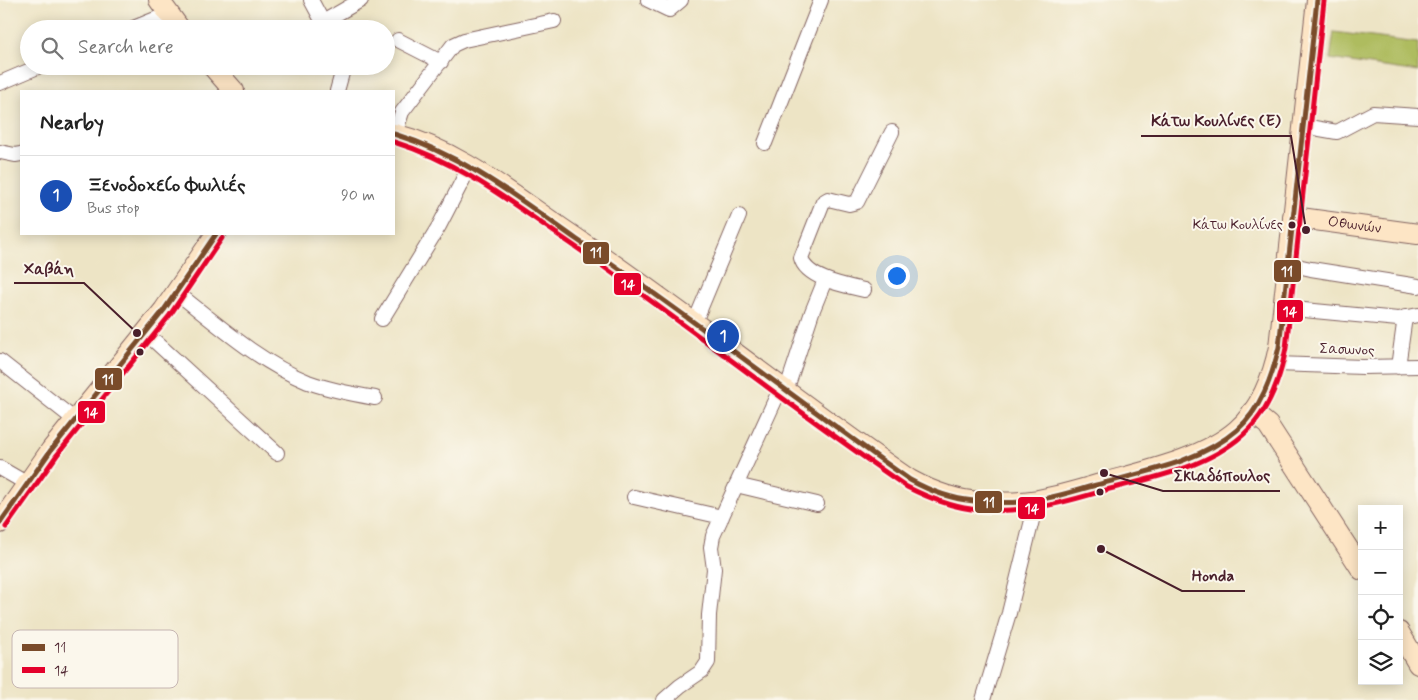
<!DOCTYPE html>
<html lang="en">
<head>
<meta charset="utf-8">
<style>
	body { margin:0; font-family:Mynerve,sans-serif; background:#f6f6f6; color:#222 }
	.controls { position:absolute; right:15px; bottom:15px; display:grid; overflow:hidden; border-radius:0px; box-shadow:0 2px 12px #0003 }
	.controls button { width:45px; height:45px; display:grid; place-items:center; padding:0; border:0; border-bottom:1px solid #e0e0e0; background:#fff; color:#222; font:25px sans-serif }
	.you { position:absolute; left:896px; top:275px; width:18px; height:18px; margin:-12px; border:4px solid #fff; border-radius:50%; background:#1a73e8; box-shadow:0 0 0 8px #1a73e833 }
	.badge { display:grid; place-items:center; width:32px; height:32px; border-radius:50%; background:#1f6fb2; color:#fff; font-size:16px; font-weight:700 }
	.pin { position:absolute; translate:-50% -50%; border:2px solid #fff; box-shadow:0 1px 5px #0006 }
	.list { margin:0; padding:0; list-style:none }
	h2 { display:flex; justify-content:space-between; align-items:center; height:65px; margin:0; padding:0 20px; font-size:21px }
	h2 small { font-size:16px; font-weight:400; color:#767676 }
	.list li { display:grid; grid-template-columns:32px 1fr auto; gap:15px; align-items:center; box-sizing:border-box; height:80px; padding:0 20px; border-top:1px solid #e0e0e0 }
	.list b { display:block; font-size:19px; white-space:nowrap }
	.list p { margin:0; font-size:16px; white-space:nowrap; color:#767676 }
	.list em { font-size:16px; font-style:normal; color:#767676 }
	.icon { flex:none; width:28px; height:28px; fill:none; stroke:currentColor; stroke-width:2; stroke-linecap:round; stroke-linejoin:round }
	.map { position:relative; flex:none; width:1418px; height:700px; overflow:hidden }
	.search { position:absolute; background:#fff; box-shadow:0 2px 12px #0003; left:20px; top:20px; width:375px; height:55px; display:flex; align-items:center; gap:12px; box-sizing:border-box; padding:0 18px; border-radius:28px; color:#767676; font-size:19px }
	.panel { position:absolute; background:#fff; box-shadow:0 2px 12px #0003; left:20px; top:90px; width:375px; height:145px; border-radius:0px }
	.map>svg:first-child { display:block }
	.green { fill:#aebc5e; stroke:#7c6e44 }
	.lines { fill:none; stroke-linecap:round; stroke-linejoin:round }
	.street-casing { stroke:#836461; stroke-width:16 }
	.secondary-casing { stroke:#836461; stroke-width:22 }
	.street { stroke:#fff; stroke-width:14 }
	.secondary { stroke:#fde5c5; stroke-width:20 }
	.bus-1-casing { stroke:#fbf7ec; stroke-width:9 }
	.bus-2-casing { stroke:#fbf7ec; stroke-width:9 }
	.bus-1 { stroke:#7a4b2a; stroke-width:5 }
	.bus-2 { stroke:#e4002b; stroke-width:5 }
	.bus-dot { fill:#4a1f2b; stroke:#fbf7ec; stroke-width:2 }
	.labels { text-anchor:middle; dominant-baseline:central; stroke-width:4; stroke-linejoin:round; paint-order:stroke }
	.bus-label { font-size:14px; fill:#4a1f2b; stroke:#fbf7ec; text-anchor:end }
	.street-label { font-size:15px; fill:#4a1f2b; stroke:#fbf7ec }
	.key { fill:#fbf7ec; stroke:#c6b6b2; stroke-width:1 }
	.key-label { font-size:14px; fill:#4a1f2b }
	.leader { fill:none; stroke:#4a1f2b; stroke-width:2 }
	.callout-dot { fill:#4a1f2b; stroke:#fbf7ec; stroke-width:2 }
	.callout-label { font-size:16px; text-anchor:middle; font-weight:bold; fill:#4a1f2b; stroke:#fbf7ec; stroke-width:4; stroke-linejoin:round; paint-order:stroke }
	.line-badge { stroke:#fbf7ec; stroke-width:2 }
	.badge-label { font-size:14px; text-anchor:middle; font-weight:bold; fill:#fff }
</style>
</head>
<body>
<div class="map">
<svg width="1418" height="700" viewBox="0 0 1418 700">
	<rect width="100%" height="100%" fill="#fbf7ec"/>
	<filter id="ink" filterUnits="userSpaceOnUse"><feTurbulence type="fractalNoise" baseFrequency=".02" numOctaves="2"/><feDisplacementMap in="SourceGraphic" scale="10" xChannelSelector="R" yChannelSelector="G"/><feConvolveMatrix kernelMatrix="1 2 1 2 8 2 1 2 1" color-interpolation-filters="sRGB"/></filter>
	<filter id="wash" filterUnits="userSpaceOnUse"><feTurbulence type="fractalNoise" baseFrequency=".0096" numOctaves="4" result="noise"/><feDisplacementMap in="SourceGraphic" scale="20" xChannelSelector="R" yChannelSelector="G"/><feGaussianBlur stdDeviation="1.12" result="paint"/><feColorMatrix in="noise" values="0 0 0 0 0 0 0 0 0 0 0 0 0 0 0 0 0 1.4 0 .05"/><feComposite in="paint" operator="in"/></filter>
	<g filter="url(#wash)">
		<rect width="100%" height="100%" fill="#ede4c5"/>
		<path class="green" d="M1334,32L1418,43V72L1330,59Z"/>
	</g>
	<g filter="url(#ink)">
		<g class="lines">
			<g class="street-casing">
				<path id="street" d="M311,0L326,28
					M648,0L669,10L681,0
					M323,22L361,0
					M131,29L168,14
					M398,40L441,62
					M0,83L40,66
					M337,91L344,66
					M1303,126L1337,132L1373,113L1418,116
					M395,134L402,112L453,45L464,40L554,21
					M765,143L821,0
					M0,152L15,155L21,154
					M1288,264L1311,269L1418,286
					M864,290C847,286 806,279 801,258L823,202L828,199L849,204L857,202L892,132
					M176,292C217,324 259,362 308,382C330,390 352,394 375,398
					M1283,308L1398,319L1418,315
					M382,319L439,226L470,166
					M694,324L739,216
					M146,333L277,453
					M0,361L75,420
					M1276,364L1363,367L1418,366
					M1398,367L1405,317
					M786,391L812,312L825,280
					M0,468L26,483
					M736,485L817,504
					M634,497L722,517
					M664,700L680,686L702,671L708,662L709,615L714,569L711,547L713,536L781,387
					M983,700L1009,613L1037,500"/>
			</g>
			<g class="secondary-casing">
				<g id="secondary">
					<path d="M159,0L180,29"/>
					<path d="M212,66L234,91"/>
					<path d="M394,134C457,150 508,192 561,228C680,308 792,399 910,480C932,492 956,501 982,502C1000,503 1020,503 1038,500C1059,496 1080,490 1100,484C1142,472 1204,459 1237,430C1260,410 1273,377 1279,347L1317,0"/>
					<path id="s1" d="M1293,217L1418,234"/>
					<path d="M1252,412L1268,425L1362,570"/>
					<path d="M0,523L51,450L164,310L216,234"/>
					<path d="M1399,632L1418,664"/>
				</g>
			</g>
			<use href="#street" class="street"/>
			<use href="#secondary" class="secondary"/>
			<g class="bus-1-casing">
				<path id="bus-1" d="M394,134C463,155 518,198 576,239C690,316 798,401 910,480C930,491 951,499 974,501C993,503 1012,503 1031,501C1056,498 1080,489 1104,483C1149,471 1201,461 1237,430C1261,409 1272,377 1279,347L1317,0
					M0,523L51,450L164,310L216,234"/>
			</g>
			<g class="bus-2-casing">
				<path id="bus-2" d="M394,142C460,162 513,204 570,243C684,322 792,409 907,487C927,497 948,506 971,509C991,511 1012,511 1032,508C1057,505 1082,497 1106,490C1152,478 1206,468 1243,435C1268,413 1280,380 1286,348L1324,1
					M6,527L57,455L170,315L222,238"/>
			</g>
			<use href="#bus-1" class="bus-1"/>
			<use href="#bus-2" class="bus-2"/>
		</g>
	</g>
	<g class="bus-dot">
		<circle cx="1292" cy="225" r="4.5"/>
		<circle cx="140" cy="352" r="4.5"/>
		<circle cx="1100" cy="492" r="4.5"/>
	</g>
	<g class="labels">
		<g class="bus-label">
			<text x="1283" y="225">Κάτω Κουλίνες</text>
		</g>
		<g class="street-label">
			<text stroke="none"><textPath href="#s1" startOffset="62">Οθωνών</textPath></text>
			<text transform="translate(1347 350) rotate(2)">Σασωνος</text>
		</g>
	</g>
	<rect x="12" y="630" width="166" height="58" rx="8" class="key"/>
	<rect x="22" y="644" width="23" height="7" fill="#7a4b2a"/>
	<rect x="22" y="667" width="23" height="6" fill="#e4002b"/>
	<g class="key-label">
		<text x="54" y="652">11</text>
		<text x="54" y="675">14</text>
	</g>
	<path class="leader" d="M1306 230L1291 136H1141M137 333L84 283H14M1104 473L1163 491H1280M1101 549L1182 591H1245"/>
	<g class="callout-dot">
		<circle cx="1306" cy="230" r="5"/>
		<circle cx="137" cy="333" r="5"/>
		<circle cx="1104" cy="473" r="5"/>
		<circle cx="1101" cy="549" r="5"/>
	</g>
	<g class="callout-label">
		<text x="1216" y="126">Κάτω Κουλίνες (E)</text>
		<text x="49" y="274">Χαβάη</text>
		<text x="1222" y="481">Σκιαδόπουλος</text>
		<text x="1213" y="581">Honda</text>
	</g>
	<g class="line-badge">
		<rect x="582" y="241" width="28" height="24" rx="5" fill="#7a4b2a"/>
		<rect x="1273" y="259" width="29" height="24" rx="5" fill="#7a4b2a"/>
		<rect x="613" y="272" width="29" height="24" rx="5" fill="#e4002b"/>
		<rect x="1276" y="299" width="28" height="24" rx="5" fill="#e4002b"/>
		<rect x="94" y="367" width="29" height="24" rx="5" fill="#7a4b2a"/>
		<rect x="77" y="400" width="29" height="24" rx="5" fill="#e4002b"/>
		<rect x="974" y="490" width="29" height="24" rx="5" fill="#7a4b2a"/>
		<rect x="1017" y="496" width="29" height="24" rx="5" fill="#e4002b"/>
	</g>
	<g class="badge-label">
		<text x="596" y="257">11</text>
		<text x="1287" y="276">11</text>
		<text x="628" y="289">14</text>
		<text x="1290" y="316">14</text>
		<text x="108" y="384">11</text>
		<text x="91" y="417">14</text>
		<text x="989" y="507">11</text>
		<text x="1032" y="513">14</text>
	</g>
</svg>
<div class="controls">
<button>+</button>
<button>−</button>
<button><svg class="icon" aria-label="locate" viewBox="0 0 24 24"><circle cx="12" cy="12" r="6"/><path d="M12 2v4M12 18v4M2 12h4M18 12h4"/></svg></button>
<button><svg class="icon" aria-label="layers" viewBox="0 0 24 24"><path d="M12 4l9 5-9 5-9-5zM3 14l9 5 9-5"/></svg></button>
</div>
<div class="you"></div>
<div class="pin badge" style="left:723px;top:336px;background:#1a4fb4">1</div>
<div class="search"><svg class="icon" aria-label="search" viewBox="0 0 24 24"><circle cx="10" cy="10" r="6"/><path d="M15 15l6 6"/></svg>Search here</div>
<section class="panel">
<h2>Nearby<small></small></h2>
<ul class="list">
<li><span class="badge" style="background:#1a4fb4">1</span><div><b>Ξενοδοχείο Φωλιές</b><p>Bus stop</p></div><em>90 m</em></li>
</ul>
</section>
</div>
</body>
</html>
